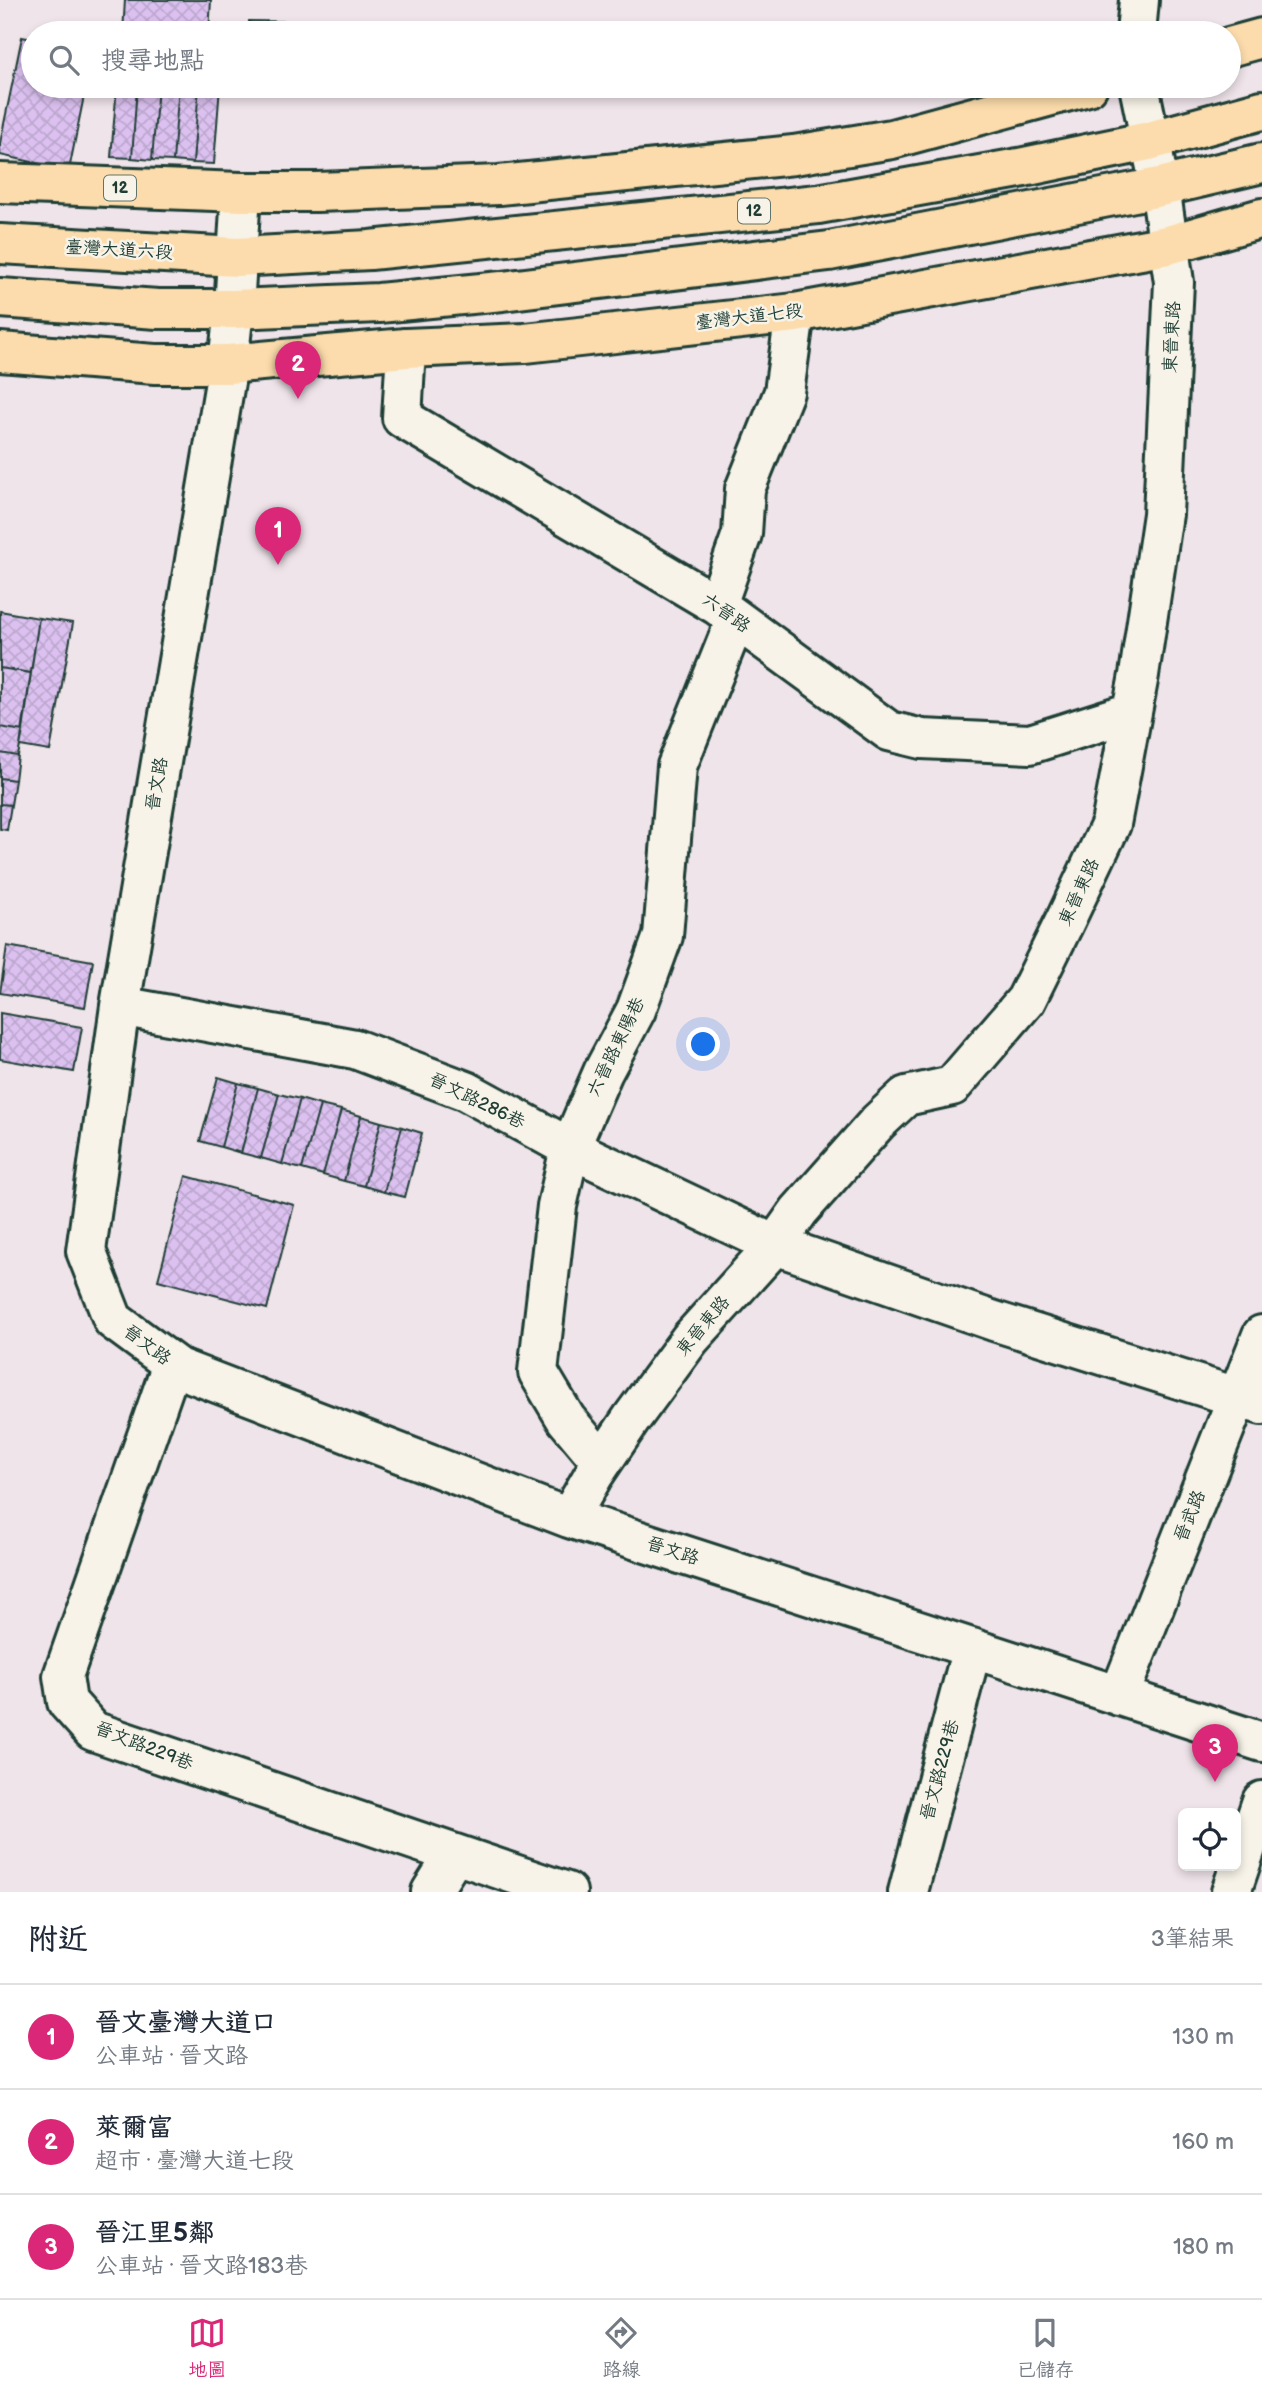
<!DOCTYPE html>
<html lang="zh-TW">
<head>
<meta charset="utf-8">
<style>
	body { margin:0; font-family:"Balsamiq Sans","LXGW WenKai TC",sans-serif; background:#f6f6f7; color:#1f2937 }
	.controls { position:absolute; right:21px; bottom:21px; display:grid; overflow:hidden; border-radius:10px; box-shadow:0 4px 10px #0003 }
	.controls button { width:63px; height:63px; display:grid; place-items:center; padding:0; border:0; border-bottom:2px solid #e0e1e3; background:#fff; color:#1f2937; font:35px sans-serif }
	.you { position:absolute; left:704px; top:1045px; width:24px; height:24px; margin:-18px; border:5px solid #fff; border-radius:50%; background:#1a73e8; box-shadow:0 0 0 10px #1a73e833 }
	.badge { display:grid; place-items:center; width:46px; height:46px; border-radius:50%; background:#db2777; color:#fff; font-size:23px; font-weight:700 }
	.pin { position:absolute; translate:-50% -58px; filter:drop-shadow(0 2px 4px #0008) }
	.pin::after { content:''; position:absolute; top:37px; width:24px; height:21px; background:inherit; clip-path:polygon(0 0,100% 0,50% 100%) }
	.list { margin:0; padding:0; list-style:none }
	h2 { display:flex; justify-content:space-between; align-items:center; height:91px; margin:0; padding:0 28px; font-size:30px }
	h2 small { font-size:23px; font-weight:400; color:#747a83 }
	.list li { display:grid; grid-template-columns:46px 1fr auto; gap:21px; align-items:center; box-sizing:border-box; height:105px; padding:0 28px; border-top:2px solid #e0e1e3 }
	.list b { display:block; font-size:26px; white-space:nowrap }
	.list p { margin:0; font-size:23px; white-space:nowrap; color:#747a83 }
	.list em { font-size:23px; font-style:normal; color:#747a83 }
	.icon { flex:none; width:38px; height:38px; fill:none; stroke:currentColor; stroke-width:2; stroke-linecap:round; stroke-linejoin:round }
	.map { position:relative; flex:none; width:1262px; height:1892px; overflow:hidden }
	.search { position:absolute; background:#fff; box-shadow:0 4px 10px #0003; left:21px; right:21px; top:21px; height:77px; display:flex; align-items:center; gap:18px; box-sizing:border-box; padding:0 24px; border-radius:38px; color:#747a83; font-size:26px }
	.sheet { height:406px; background:#fff }
	nav { display:flex; justify-content:space-around; align-items:center; box-sizing:border-box; height:98px; border-top:2px solid #e0e1e3; background:#fff; font-size:19px; color:#747a83 }
	nav a { display:grid; justify-items:center; gap:4px }
	nav .on { color:#db2777 }
	.map>svg:first-child { display:block }
	.building { fill:url(#building-cross-hatch); stroke:#1f3d34; stroke-width:2 }
	.lines { fill:none; stroke-linecap:round; stroke-linejoin:round }
	.minor-casing { stroke:#1f3d34; stroke-width:44 }
	.major-casing { stroke:#1f3d34; stroke-width:44 }
	.minor { stroke:#f7f3e8; stroke-width:38 }
	.major { stroke:#fcdcac; stroke-width:38 }
	.labels { text-anchor:middle; dominant-baseline:central; stroke-width:5; stroke-linejoin:round; paint-order:stroke }
	.shield { fill:#f7f3e8; stroke:#60746a; stroke-width:2 }
	.shield-label { font-size:16px; font-weight:bold; fill:#1f3d34 }
	.street-label { font-size:18px; fill:#1f3d34; stroke:#f7f3e8 }
</style>
</head>
<body>
<div class="map">
<svg width="1262" height="1892" viewBox="0 0 1262 1892">
	<defs>
		<pattern id="building-cross-hatch" width="8" height="8" patternUnits="userSpaceOnUse" patternTransform="scale(1.75)"><rect width="8" height="8" fill="#dcc1f0"/><path d="M0 0l8 8M0 8l8-8" fill="none" stroke="#bca7ce"/></pattern>
	</defs>
	<rect width="100%" height="100%" fill="#efe4ea"/>
	<filter id="ink" filterUnits="userSpaceOnUse"><feTurbulence type="fractalNoise" baseFrequency=".0143" numOctaves="2"/><feDisplacementMap in="SourceGraphic" scale="14" xChannelSelector="R" yChannelSelector="G"/><feConvolveMatrix kernelMatrix="1 2 1 2 8 2 1 2 1" color-interpolation-filters="sRGB"/></filter>
	<g filter="url(#ink)">
		<path class="building" d="M125,0H211L209,33H123Z
			M249,21L314,22V33H249Z
			M22,37L33,39V86H86L69,170L0,155V143Z
			M117,86H137L132,158L111,157Z
			M137,86H158L152,160L132,158Z
			M158,86H179L173,161L152,160Z
			M179,86H199L193,163L173,161Z
			M199,86H220L214,164L193,163Z
			M0,611L39,618L31,673L0,668Z
			M39,618L73,623L50,751L20,746Z
			M0,668L31,673L23,731L0,727Z
			M0,727L23,731L18,756L0,753Z
			M0,753L18,756L15,780L0,778Z
			M0,778L15,780L11,805L0,804Z
			M0,804L11,805L7,830L0,829Z
			M7,946L93,961L85,1007L0,993Z
			M0,1013L82,1027L74,1072L0,1059Z
			M218,1077L238,1083L221,1147L200,1141Z
			M238,1083L258,1088L241,1153L221,1147Z
			M258,1088L279,1094L261,1158L241,1153Z
			M279,1094L300,1099L282,1164L261,1158Z
			M300,1099L320,1105L302,1169L282,1164Z
			M320,1105L341,1110L323,1175L302,1169Z
			M341,1110L361,1116L344,1181L323,1175Z
			M361,1116L381,1122L364,1186L344,1181Z
			M381,1122L402,1127L384,1192L364,1186Z
			M402,1127L422,1133L405,1197L384,1192Z
			M186,1176L294,1205L267,1309L158,1280Z"/>
		<g class="lines">
			<g class="minor-casing">
				<path id="minor" d="M1136,33L1139,0
					M241,192L234,309L228,364L120,1006L86,1251L113,1320L178,1368L569,1518L1262,1742
					M406,348L402,418L717,605L889,731L922,739L1030,744L1131,712
					M717,605L742,534L745,489L784,392L795,313
					M120,1006L355,1049L466,1091L570,1148L775,1245L994,1321L1262,1405
					M172,1364L63,1676L67,1702L93,1731L567,1892
					M602,1462L566,1419L538,1372L557,1206L570,1148L603,1072L636,1010L663,936L677,766L736,619
					M569,1518L593,1476L632,1418L690,1339L775,1245L799,1211L878,1122L906,1096L952,1086L1026,1000L1065,921L1111,824L1139,675L1163,514L1174,282L1160,187L1139,86
					M1119,1696L1262,1335
					M431,1892L455,1854
					M908,1892L972,1648
					M1231,1892L1262,1801"/>
			</g>
			<g class="major-casing">
				<path id="major" d="M1229,47L1262,38
					M0,183L241,192H317L499,185L794,155L892,139L1088,86
					M0,244L237,257L370,250L818,204L1019,168L1149,141L1262,110
					M0,298L158,309H234L379,303L502,291L829,251L1160,187L1262,163
					M0,352L155,364H228L406,348L525,343L795,313L1168,245L1262,218"/>
			</g>
			<use href="#minor" class="minor"/>
			<use href="#major" class="major"/>
		</g>
	</g>
	<g class="labels">
		<g class="shield">
			<rect x="104" y="175.5" width="32" height="25" rx="5"/>
			<rect x="738" y="198.5" width="32" height="25" rx="5"/>
		</g>
		<g class="shield-label">
			<text x="120" y="188">12</text>
			<text x="754" y="211">12</text>
		</g>
		<g class="street-label">
			<text transform="translate(119 250) rotate(3)">臺灣大道六段</text>
			<text transform="translate(749 317) rotate(-7)">臺灣大道七段</text>
			<text transform="translate(1172 337) rotate(-87)">東晉東路</text>
			<text transform="translate(726 613) rotate(35)">六晉路</text>
			<text transform="translate(157 784) rotate(-80)">晉文路</text>
			<text transform="translate(1079 892) rotate(-65)">東晉東路</text>
			<text transform="translate(616 1047) rotate(-64)">六晉路東陽巷</text>
			<text transform="translate(477 1101) rotate(26)">晉文路286巷</text>
			<text transform="translate(703 1326) rotate(-50)">東晉東路</text>
			<text transform="translate(147 1345) rotate(37)">晉文路</text>
			<text transform="translate(1190 1516) rotate(-68)">晉武路</text>
			<text transform="translate(673 1551) rotate(18)">晉文路</text>
			<text transform="translate(144 1746) rotate(21)">晉文路229巷</text>
			<text transform="translate(940 1770) rotate(-75)">晉文路229巷</text>
		</g>
	</g>
</svg>
<div class="controls">
<button><svg class="icon" aria-label="locate" viewBox="0 0 24 24"><circle cx="12" cy="12" r="6"/><path d="M12 2v4M12 18v4M2 12h4M18 12h4"/></svg></button>
</div>
<div class="you"></div>
<div class="pin badge" style="left:278px;top:565px">1</div>
<div class="pin badge" style="left:298px;top:399px">2</div>
<div class="pin badge" style="left:1215px;top:1782px">3</div>
<div class="search"><svg class="icon" aria-label="search" viewBox="0 0 24 24"><circle cx="10" cy="10" r="6"/><path d="M15 15l6 6"/></svg>搜尋地點</div>
</div>
<section class="sheet">
<h2>附近<small>3筆結果</small></h2>
<ul class="list">
<li><span class="badge">1</span><div><b>晉文臺灣大道口</b><p>公車站 · 晉文路</p></div><em>130 m</em></li>
<li><span class="badge">2</span><div><b>萊爾富</b><p>超市 · 臺灣大道七段</p></div><em>160 m</em></li>
<li><span class="badge">3</span><div><b>晉江里5鄰</b><p>公車站 · 晉文路183巷</p></div><em>180 m</em></li>
</ul>
</section>
<nav>
<a class="on"><svg class="icon" aria-label="map" viewBox="0 0 24 24"><path d="M3 6l6-2 6 2 6-2v14l-6 2-6-2-6 2zM9 4v14M15 6v14"/></svg>地圖</a>
<a><svg class="icon" aria-label="directions" viewBox="0 0 24 24"><path d="M12 3l9 9-9 9-9-9zM9 14v-3h6M13 9l2 2-2 2"/></svg>路線</a>
<a><svg class="icon" aria-label="saved" viewBox="0 0 24 24"><path d="M7 4h10v16l-5-4-5 4z"/></svg>已儲存</a>
</nav>
</body>
</html>
